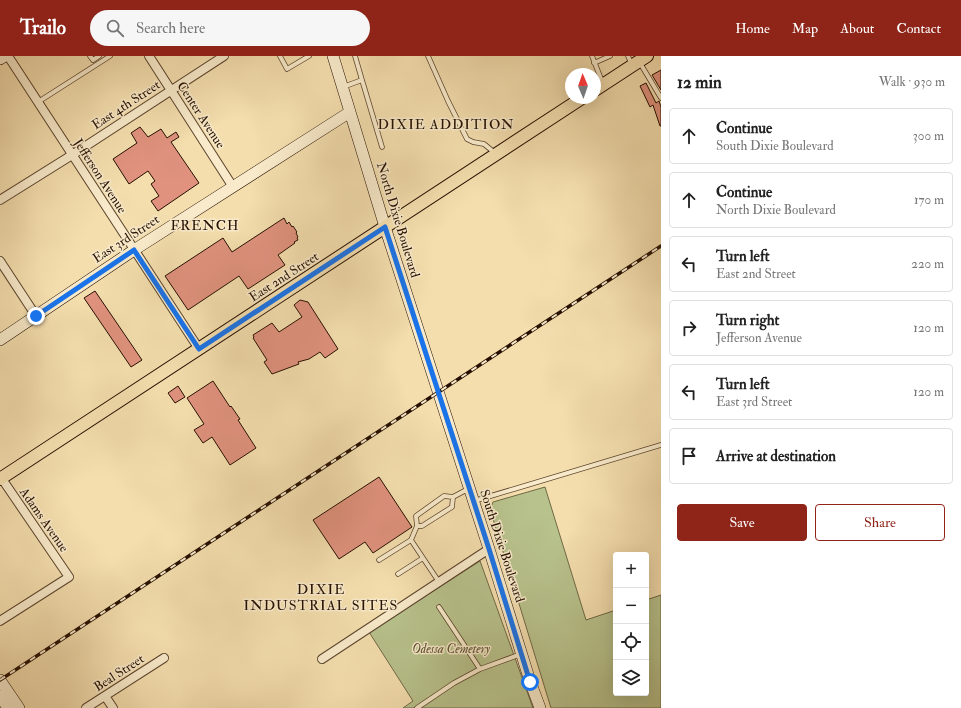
<!DOCTYPE html>
<html lang="en">
<head>
<meta charset="utf-8">
<style>
	body { margin:0; font-family:"IM FELL Double Pica",serif; background:#f6f6f6; color:#222 }
	.controls { position:absolute; right:12px; bottom:12px; display:grid; overflow:hidden; border-radius:4px; box-shadow:0 4px 16px #0002 }
	.controls button { width:36px; height:36px; display:grid; place-items:center; padding:0; border:0; border-bottom:1px solid #e0e0e0; background:#fff; color:#222; font:20px sans-serif }
	.compass { position:absolute; left:565px; top:12px; width:36px; height:36px; border-radius:50%; background:#fff; box-shadow:0 4px 16px #0002; rotate:358deg }
	.stop { position:absolute; width:12px; height:12px; margin:-9px; border:3px solid #1a73e8; border-radius:50%; background:#fff }
	.stop.end { background:#1a73e8; border-color:#fff; box-shadow:0 1px 4px #0008 }
	.list { margin:0; padding:0; list-style:none }
	h2 { display:flex; justify-content:space-between; align-items:center; height:52px; margin:0; padding:0 16px; font-size:17px }
	h2 small { font-size:13px; font-weight:400; color:#767676 }
	.list li { display:grid; grid-template-columns:26px 1fr auto; gap:12px; align-items:center; box-sizing:border-box; height:56px; margin:0 8px 8px; padding:0 8px; border:1px solid #e0e0e0; border-radius:4px }
	.list b { display:block; font-size:15px; white-space:nowrap }
	.list p { margin:0; font-size:13px; white-space:nowrap; color:#767676 }
	.list em { font-size:13px; font-style:normal; color:#767676 }
	.actions { display:flex; gap:8px; padding:12px 16px }
	.actions a { flex:1; padding:9px 0; border:1px solid #8f2418; border-radius:4px; text-align:center; font-size:14px; color:#8f2418 }
	.actions .main { background:#8f2418; color:#fff }
	.icon { flex:none; width:22px; height:22px; fill:none; stroke:currentColor; stroke-width:2; stroke-linecap:round; stroke-linejoin:round }
	.map { position:relative; flex:none; width:661px; height:652px; overflow:hidden }
	header { display:flex; align-items:center; gap:24px; box-sizing:border-box; height:56px; padding:0 20px; background:#8f2418; color:#fff }
	header strong { font-size:19px }
	nav { display:flex; gap:22px; margin-inline-start:auto; font-size:14px }
	.search { width:280px; height:36px; background:#f6f6f6; display:flex; align-items:center; gap:10px; box-sizing:border-box; padding:0 14px; border-radius:22px; color:#767676; font-size:15px }
	main { display:flex }
	aside { flex:1; background:#fff }
	.map>svg:first-child { display:block }
	.green { fill:#b8c28c; stroke:#6f6846 }
	.building { fill:#e0927e; stroke:#260f00 }
	.lines { fill:none; stroke-linecap:round; stroke-linejoin:round }
	.lane-casing { stroke:#5a432c; stroke-width:5.5 }
	.street-casing { stroke:#5a432c; stroke-width:10 }
	.secondary-casing { stroke:#260f00; stroke-width:12 }
	.primary-casing { stroke:#260f00; stroke-width:14 }
	.lane { stroke:#f8eaca; stroke-width:4 }
	.street { stroke:#f8eaca; stroke-width:8 }
	.secondary { stroke:#f8eaca; stroke-width:11 }
	.primary { stroke:#f4deae; stroke-width:12 }
	.rail-casing { stroke:#260f00; stroke-width:3.5 }
	.rail { stroke:#f8eaca; stroke-width:2; stroke-dasharray:6; stroke-linecap:butt }
	.route { stroke:#1a73e8; stroke-width:5 }
	.labels { text-anchor:middle; dominant-baseline:central; stroke-width:3; stroke-linejoin:round; paint-order:stroke }
	.street-label { font-size:13px; fill:#260f00; stroke:#f8eaca }
	.park-label { font-size:13px; font-style:italic; fill:#594e31; stroke:#f8eaca }
	.neighbourhood-label { font-size:14px; letter-spacing:1px; fill:#260f00; stroke:#f8eaca }
</style>
</head>
<body>
<header>
<strong>Trailo</strong>
<div class="search"><svg class="icon" aria-label="search" viewBox="0 0 24 24"><circle cx="10" cy="10" r="6"/><path d="M15 15l6 6"/></svg>Search here</div>
<nav><a>Home</a><a>Map</a><a>About</a><a>Contact</a></nav>
</header>
<main>
<div class="map">
<svg width="661" height="652" viewBox="0 0 661 652">
	<rect width="100%" height="100%" fill="#f4deae"/>
	<filter id="stains"><feTurbulence type="fractalNoise" baseFrequency=".005" numOctaves="4"/><feColorMatrix values="0 0 0 0 .2 0 0 0 0 .09 0 0 0 0 .02 0 0 0 .5 -.17"/></filter>
	<radialGradient id="worn" r=".72"><stop offset=".6" stop-color="#630" stop-opacity="0"/><stop offset="1" stop-color="#630" stop-opacity=".3"/></radialGradient>
	<path class="green" d="M545,431L586,564L616,554V637H646V544L661,539V652H551L490,453L493,446Z
		M480,505L533,652H403L413,645L369,576Z"/>
	<path class="building" d="M661,14V34L652,19Z
		M646,27L656,47L659,45L661,51V70H660L653,49L650,51L640,30Z
		M140,71L148,81L161,73L167,82L176,76L179,81L171,86L199,127L158,155L151,145L159,140L151,128L155,125L148,115L129,128L113,103L137,87L131,77Z
		M284,162L287,168L289,166L292,171L293,170L297,176L296,177L298,181L297,182L298,184L294,186L295,187L278,199L285,209L248,233L239,220L188,254L165,220L223,182L232,196Z
		M95,235L142,304L131,311L84,242Z
		M300,244L308,246L338,293L325,302L320,296L309,303L298,306L299,308L272,318L264,306L267,304L253,282L254,281L253,279L272,267L279,276L302,261L294,249Z
		M213,325L230,351L231,350L240,363L238,364L256,392L230,409L212,381L203,387L194,374L204,368L187,342Z
		M178,330L185,341L175,347L168,337Z
		M379,421L412,471L373,497L365,486L339,503L313,464Z"/>
	<g class="lines">
		<g class="lane-casing">
			<path id="lane" d="M90,0L93,4L99,0
				M280,0L287,13L309,0
				M355,0L362,24
				M428,0L448,45L467,83L473,86L484,88L495,97
				M592,0L603,28
				M628,0L632,9
				M594,7L610,0
				M640,7L661,42
				M343,31L362,24L382,91
				M38,46L110,0
				M453,441L468,433
				M474,445L661,389
				M411,484L417,470L416,460L444,440L453,441L452,451L422,470H417
				M379,504L411,484L439,526
				M398,518L423,502
				M439,551L480,613L521,598
				M417,652L454,627L480,613"/>
		</g>
		<g class="street-casing">
			<path id="street" d="M8,0L199,293
				M149,0L233,131
				M0,144L72,99L224,0
				M0,205L36,260
				M0,420L69,521L0,565
				M322,603L489,493
				M105,640L113,652
				M86,652L164,602"/>
		</g>
		<g class="secondary-casing">
			<path id="secondary" d="M333,0L385,171L489,493L530,625L540,652
				M0,3L5,0
				M0,284L134,194L350,56
				M0,624L19,652
				M0,640L8,652"/>
		</g>
		<g class="primary-casing">
			<path id="primary" d="M595,34L647,0
				M0,423L582,42"/>
		</g>
		<use href="#lane" class="lane"/>
		<use href="#street" class="street"/>
		<use href="#secondary" class="secondary"/>
		<use href="#primary" class="primary"/>
		<g class="rail-casing">
			<path id="rail" d="M0,624L661,190"/>
		</g>
		<use href="#rail" class="rail"/>
	</g>
	<g class="lines">
		<path class="route" d="M36,260L134,194L199,293L385,171L489,493L530,626"/>
	</g>
	<g class="labels">
		<g class="street-label">
			<text transform="translate(126 49) rotate(-33)">East 4th Street</text>
			<text transform="translate(201 59) rotate(57)">Center Avenue</text>
			<text transform="translate(100 120) rotate(57)">Jefferson Avenue</text>
			<text transform="translate(398 164) rotate(73)">North Dixie Boulevard</text>
			<text transform="translate(126 183) rotate(-33)">East 3rd Street</text>
			<text transform="translate(284 221) rotate(-33)">East 2nd Street</text>
			<text transform="translate(44 464) rotate(55)">Adams Avenue</text>
			<text transform="translate(502 490) rotate(72)">South Dixie Boulevard</text>
			<text transform="translate(119 617) rotate(-33)">Beal Street</text>
		</g>
		<g class="park-label">
			<text x="451" y="593">Odessa Cemetery</text>
		</g>
		<g class="neighbourhood-label">
			<text x="446" y="68">DIXIE ADDITION</text>
			<text x="205" y="169">FRENCH</text>
			<text x="321" y="533">DIXIE<tspan x="321" dy="16">INDUSTRIAL SITES</tspan></text>
		</g>
	</g>
	<rect width="100%" height="100%" filter="url(#stains)"/>
	<rect width="100%" height="100%" fill="url(#worn)"/>
</svg>
<div class="controls">
<button>+</button>
<button>−</button>
<button><svg class="icon" aria-label="locate" viewBox="0 0 24 24"><circle cx="12" cy="12" r="6"/><path d="M12 2v4M12 18v4M2 12h4M18 12h4"/></svg></button>
<button><svg class="icon" aria-label="layers" viewBox="0 0 24 24"><path d="M12 4l9 5-9 5-9-5zM3 14l9 5 9-5"/></svg></button>
</div>
<svg class="compass" viewBox="-18 -18 36 36"><path d="M0-13l5 13h-10z" fill="#e53935"/><path d="M0 13l5-13h-10z" fill="#767676"/></svg>
<div class="stop" style="left:530px;top:626px"></div>
<div class="stop end" style="left:36px;top:260px"></div>
</div>
<aside>
<h2>12 min<small>Walk · 930 m</small></h2>
<ul class="list">
<li><svg class="icon" aria-label="ahead" viewBox="0 0 24 24"><path d="M12 20V5M6 11l6-6 6 6"/></svg><div><b>Continue</b><p>South Dixie Boulevard</p></div><em>300 m</em></li>
<li><svg class="icon" aria-label="ahead" viewBox="0 0 24 24"><path d="M12 20V5M6 11l6-6 6 6"/></svg><div><b>Continue</b><p>North Dixie Boulevard</p></div><em>170 m</em></li>
<li><svg class="icon" aria-label="left" viewBox="0 0 24 24"><path d="M17 20v-9H6M10 6l-5 5 5 5"/></svg><div><b>Turn left</b><p>East 2nd Street</p></div><em>220 m</em></li>
<li><svg class="icon" aria-label="right" viewBox="0 0 24 24"><path d="M7 20v-9h11M14 6l5 5-5 5"/></svg><div><b>Turn right</b><p>Jefferson Avenue</p></div><em>120 m</em></li>
<li><svg class="icon" aria-label="left" viewBox="0 0 24 24"><path d="M17 20v-9H6M10 6l-5 5 5 5"/></svg><div><b>Turn left</b><p>East 3rd Street</p></div><em>120 m</em></li>
<li><svg class="icon" aria-label="arrive" viewBox="0 0 24 24"><path d="M6 21V4h12l-3 4 3 4H6"/></svg><div><b>Arrive at destination</b></div></li>
</ul>
<div class="actions"><a class="main">Save</a><a>Share</a></div>
</aside>
</main>
</body>
</html>
